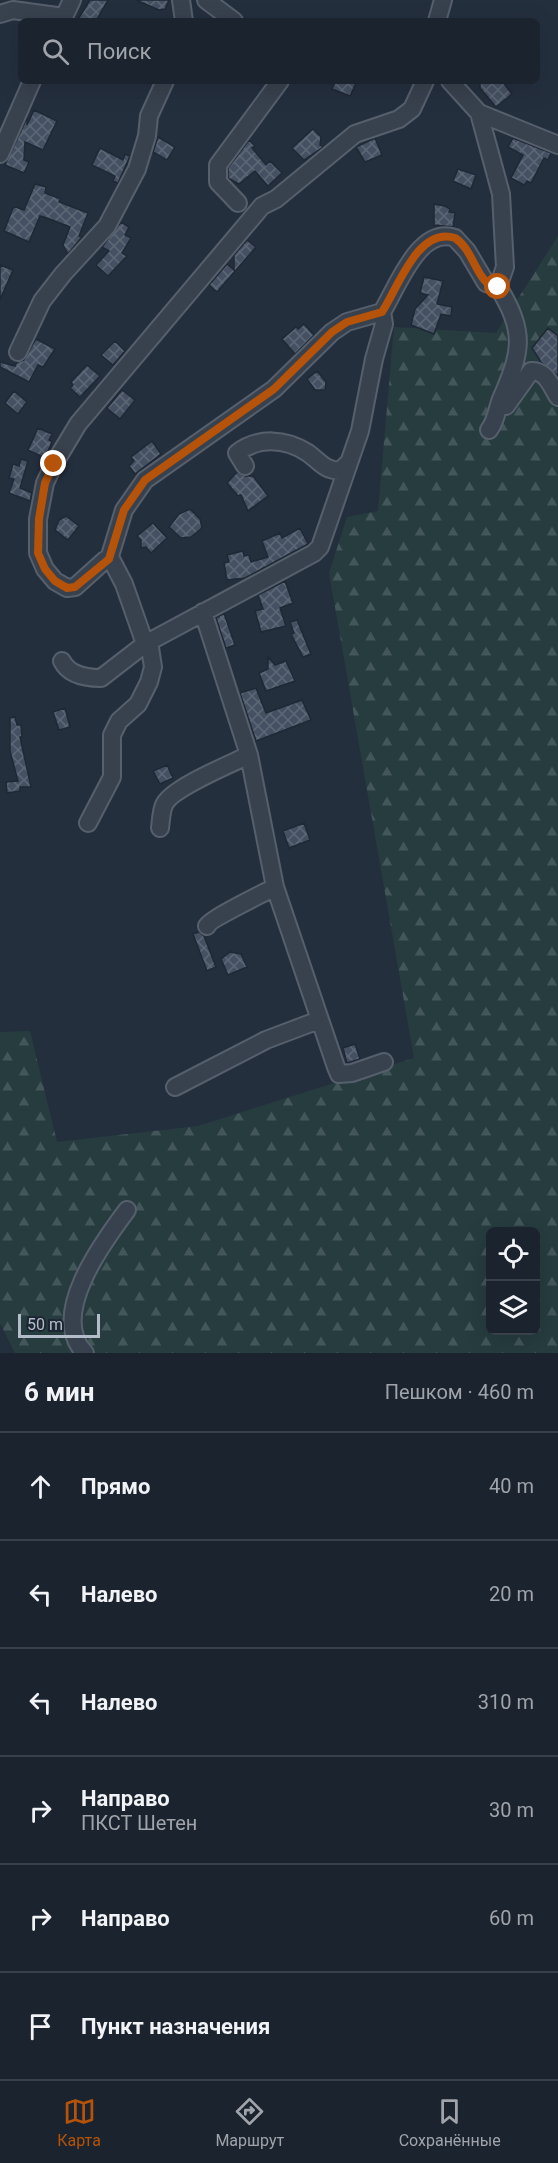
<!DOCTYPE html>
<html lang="ru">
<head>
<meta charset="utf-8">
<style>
	body { margin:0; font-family:Roboto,sans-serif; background:#242b36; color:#f1f3f6 }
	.controls { position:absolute; right:18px; bottom:18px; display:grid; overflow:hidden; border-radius:9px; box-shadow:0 6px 24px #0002 }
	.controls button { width:54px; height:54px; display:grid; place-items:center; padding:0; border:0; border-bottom:2px solid #39404a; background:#1b232e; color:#f1f3f6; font:30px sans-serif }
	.scale { position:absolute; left:18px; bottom:15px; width:82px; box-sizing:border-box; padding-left:6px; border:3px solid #b4bcc9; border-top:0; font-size:16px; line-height:21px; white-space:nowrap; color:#b4bcc9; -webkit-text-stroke:4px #1d2633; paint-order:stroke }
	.stop { position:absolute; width:18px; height:18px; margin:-14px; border:4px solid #b45309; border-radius:50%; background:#fff }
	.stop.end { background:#b45309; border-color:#fff; box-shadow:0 2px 6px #0008 }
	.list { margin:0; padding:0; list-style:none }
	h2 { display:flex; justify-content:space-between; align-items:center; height:78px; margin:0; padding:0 24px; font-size:26px }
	h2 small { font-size:20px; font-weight:400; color:#a0a4aa }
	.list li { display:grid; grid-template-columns:39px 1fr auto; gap:18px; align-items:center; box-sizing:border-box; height:108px; padding:0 24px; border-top:2px solid #39404a }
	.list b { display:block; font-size:22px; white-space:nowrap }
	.list p { margin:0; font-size:20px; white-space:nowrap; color:#a0a4aa }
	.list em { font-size:20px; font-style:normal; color:#a0a4aa }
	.icon { flex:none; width:33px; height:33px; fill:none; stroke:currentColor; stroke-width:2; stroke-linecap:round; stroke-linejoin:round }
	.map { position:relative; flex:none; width:558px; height:1353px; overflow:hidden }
	.search { position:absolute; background:#1b232e; box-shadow:0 6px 24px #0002; left:18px; right:18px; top:18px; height:66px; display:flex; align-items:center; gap:15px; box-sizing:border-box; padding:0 21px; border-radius:9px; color:#a0a4aa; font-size:22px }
	.sheet { height:726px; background:#1b232e }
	nav { display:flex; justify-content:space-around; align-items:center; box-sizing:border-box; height:84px; border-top:2px solid #39404a; background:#1b232e; font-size:16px; color:#a0a4aa }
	nav a { display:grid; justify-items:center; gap:3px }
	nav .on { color:#b45309 }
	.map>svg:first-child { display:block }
	.forest { fill:url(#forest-firs); fill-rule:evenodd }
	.building { fill:url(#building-cross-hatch); stroke:#1f2835; stroke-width:1.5 }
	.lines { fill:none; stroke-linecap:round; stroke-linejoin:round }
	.minor-casing { stroke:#565f6c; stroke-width:20 }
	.minor { stroke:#38414e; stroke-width:16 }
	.route { stroke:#b45309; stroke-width:8 }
</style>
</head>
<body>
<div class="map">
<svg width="558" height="1353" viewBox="0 0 558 1353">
	<defs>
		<pattern id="forest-firs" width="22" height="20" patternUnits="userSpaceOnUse" patternTransform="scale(1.5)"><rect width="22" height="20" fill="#263c3f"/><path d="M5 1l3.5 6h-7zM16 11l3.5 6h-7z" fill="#435659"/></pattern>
		<pattern id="building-cross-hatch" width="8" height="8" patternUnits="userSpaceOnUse" patternTransform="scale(1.5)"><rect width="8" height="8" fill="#455162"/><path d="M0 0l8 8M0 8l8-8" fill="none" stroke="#5d6877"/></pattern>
	</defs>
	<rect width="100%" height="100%" fill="#242f3e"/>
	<path class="forest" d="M558,236V1353H15L0,1323V1032L30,1031L57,1142L198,1126L414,1058L329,573L347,517L378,511L394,327L496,333ZM490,1232H536V1330H490Z"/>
	<path class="building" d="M90,0H108L96,21H77Z
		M136,0H169L165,9L159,10Z
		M336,81H357L350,96L332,89Z
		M480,81H502L512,94L496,107L480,88Z
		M34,110L57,121L43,150L25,142L24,160L29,162L24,173L5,165L27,118V125Z
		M313,129L321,137L320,145L323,147L304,160L292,148Z
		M158,137L175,147L167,160L153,152Z
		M375,138L382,155L365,162L356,147Z
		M513,138L551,153L548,160L544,158L531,183L527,181L524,185L511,178L523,155L508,147Z
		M249,140L255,146L252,148L266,165L270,161L282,173L268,186L255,171L239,184L228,178V168Z
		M100,148L123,160L125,154L130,156L118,183L113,181L115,176L92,165Z
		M458,169L476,175L471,189L453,181Z
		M35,184L46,187L45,193L61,199L59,202L88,213L79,236L82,237L68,254L63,245L70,227L47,218L40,216L29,242L4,231L13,208L16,207L24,210Z
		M434,204L445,206L450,209L449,212L455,213L453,227L434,225Z
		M121,222L129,227L125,235L131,238L122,253L127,256L108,276L96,265L109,251L102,247Z
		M247,240L256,247L217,292L209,285L227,264L234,270V255Z
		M0,265L13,270L0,300Z
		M424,277L443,281L437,304L452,307L451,316L441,314L434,334L411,325L415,309L428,295L420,293Z
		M304,324L314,335L295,354L282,339L296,327L298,329Z
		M548,328L558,336V376L541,362L532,348Z
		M36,339L55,349L43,367L38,365L29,382L0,367V362L15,366L17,362L24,360Z
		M115,341L125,351L113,365L101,355Z
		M87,365L100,376L80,397L70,388L73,385L71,382Z
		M317,371L326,382L325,390H315L307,379Z
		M122,390L135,400L120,419L107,408Z
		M14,391L27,402L18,414L5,403Z
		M38,428L52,434L49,440L52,442L45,458L28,450Z
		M152,441L161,454L135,474L129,466L134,461L131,457Z
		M21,459L28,461L20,488L32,493L30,501L9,493L14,479L9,478L13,464L19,466Z
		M237,472L245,476H253L268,496L248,511L241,495L238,496L227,483Z
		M190,509L200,519L202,528L191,537L181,538L169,527L179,514Z
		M66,516L79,526L68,540L55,530L59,520Z
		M153,523L167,538L151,553L146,547L141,548V540L137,536Z
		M300,528L308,544L245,578L227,580L224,563L229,562L227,555L243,551L244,556L249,555L251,562L268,557L262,541L280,533L282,538Z
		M285,581L293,603L280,608L286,626L261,632L255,611L263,609L258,595Z
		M224,613L235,645L226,648L216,618Z
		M297,620L311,654L303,657L291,634L294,633L290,622Z
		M268,657L275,665L286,661L295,681L266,691L259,673L268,669Z
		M256,688L266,713L302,700L311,720L256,741L240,693Z
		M65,708L70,727L59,730L53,712Z
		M15,717L17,725H21L22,737H20L31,787H20V791L7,793L6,782L18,781L10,751V718Z
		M167,765L173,778L160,784L153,771Z
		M304,823L310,840L289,848L283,831Z
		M199,932L204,936L216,967L207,971L193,934Z
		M230,952L241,954L247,967L228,975L221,959Z
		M355,1044L360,1059L347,1063L343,1048Z"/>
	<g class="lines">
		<g class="minor-casing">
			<path id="minor" d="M181,0L184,21
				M206,0L234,21
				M0,14L13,10L64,17
				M62,21L72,0
				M437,21L443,0
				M450,81L479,113L558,145
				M0,154L32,81
				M238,203L218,182V165L280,81
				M382,312L384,324L374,359L360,431L320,547L314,553L145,644L124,584L112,561L105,560L75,587L67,588L55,581L45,569L38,553V519L45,483L54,464L78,424L262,206L276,199L355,134L399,119L412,109L425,81
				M18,352L42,301L63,274L107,226L137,169L147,136L149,116L165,81
				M506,406L531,371C546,370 551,386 558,397
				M489,430C496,421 497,409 501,399C521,353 527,332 498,287
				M245,466L237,453C258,437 285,438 308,453C320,462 324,470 340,471L347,464
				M109,559L124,510L145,480L274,389L332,332L347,322L382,312C397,288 419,225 455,238L467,251L486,283L498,287L505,267L501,194L479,113
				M203,612L249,755L275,887L336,1067L339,1074L352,1073L384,1062
				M62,661C69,675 86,678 101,678L145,644
				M88,823L112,777V735L119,721L138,704L149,682L153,667L149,641
				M160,828C161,821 161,812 164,805C171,788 231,764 249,755
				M207,926C210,919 264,893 275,887
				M175,1087L266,1040L319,1020
				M85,1353C48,1316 103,1242 127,1210"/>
		</g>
		<use href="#minor" class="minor"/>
	</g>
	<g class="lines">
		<path class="route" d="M54,464L45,483L39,519L38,553L45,569L55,581L67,588L75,587L109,559L124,510L145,480L274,389L332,332L347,322L382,312C398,288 418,226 455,238C473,249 475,278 494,288L498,287"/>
	</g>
</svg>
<div class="controls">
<button><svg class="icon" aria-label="locate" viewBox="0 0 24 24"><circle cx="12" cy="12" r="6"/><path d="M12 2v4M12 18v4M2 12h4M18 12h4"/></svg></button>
<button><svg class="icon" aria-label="layers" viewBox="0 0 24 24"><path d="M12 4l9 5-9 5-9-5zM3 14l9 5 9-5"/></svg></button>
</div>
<div class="scale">50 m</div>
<div class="stop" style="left:498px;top:287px"></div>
<div class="stop end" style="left:54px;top:464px"></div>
<div class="search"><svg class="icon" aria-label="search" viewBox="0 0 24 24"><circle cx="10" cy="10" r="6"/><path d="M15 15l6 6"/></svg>Поиск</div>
</div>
<section class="sheet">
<h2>6 мин<small>Пешком · 460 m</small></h2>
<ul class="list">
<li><svg class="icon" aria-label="ahead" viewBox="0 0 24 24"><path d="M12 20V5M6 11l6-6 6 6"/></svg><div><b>Прямо</b></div><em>40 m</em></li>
<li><svg class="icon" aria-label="left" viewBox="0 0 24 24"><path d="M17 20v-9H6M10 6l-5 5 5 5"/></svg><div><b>Налево</b></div><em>20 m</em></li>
<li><svg class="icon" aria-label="left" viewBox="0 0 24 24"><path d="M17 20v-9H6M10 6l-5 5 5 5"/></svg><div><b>Налево</b></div><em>310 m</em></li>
<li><svg class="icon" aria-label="right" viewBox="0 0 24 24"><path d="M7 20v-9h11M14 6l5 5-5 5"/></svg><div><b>Направо</b><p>ПКСТ Шетен</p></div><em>30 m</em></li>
<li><svg class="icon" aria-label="right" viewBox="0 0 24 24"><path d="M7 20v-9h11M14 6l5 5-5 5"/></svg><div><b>Направо</b></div><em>60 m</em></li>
<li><svg class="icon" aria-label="arrive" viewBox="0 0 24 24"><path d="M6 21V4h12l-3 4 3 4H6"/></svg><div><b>Пункт назначения</b></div></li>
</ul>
</section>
<nav>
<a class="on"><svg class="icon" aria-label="map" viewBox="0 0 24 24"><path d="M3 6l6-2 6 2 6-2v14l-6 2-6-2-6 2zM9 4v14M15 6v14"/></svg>Карта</a>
<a><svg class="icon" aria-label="directions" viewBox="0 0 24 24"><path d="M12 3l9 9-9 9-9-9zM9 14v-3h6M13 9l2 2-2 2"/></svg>Маршрут</a>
<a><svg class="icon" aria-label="saved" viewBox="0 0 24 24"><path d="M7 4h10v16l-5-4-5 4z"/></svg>Сохранённые</a>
</nav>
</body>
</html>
